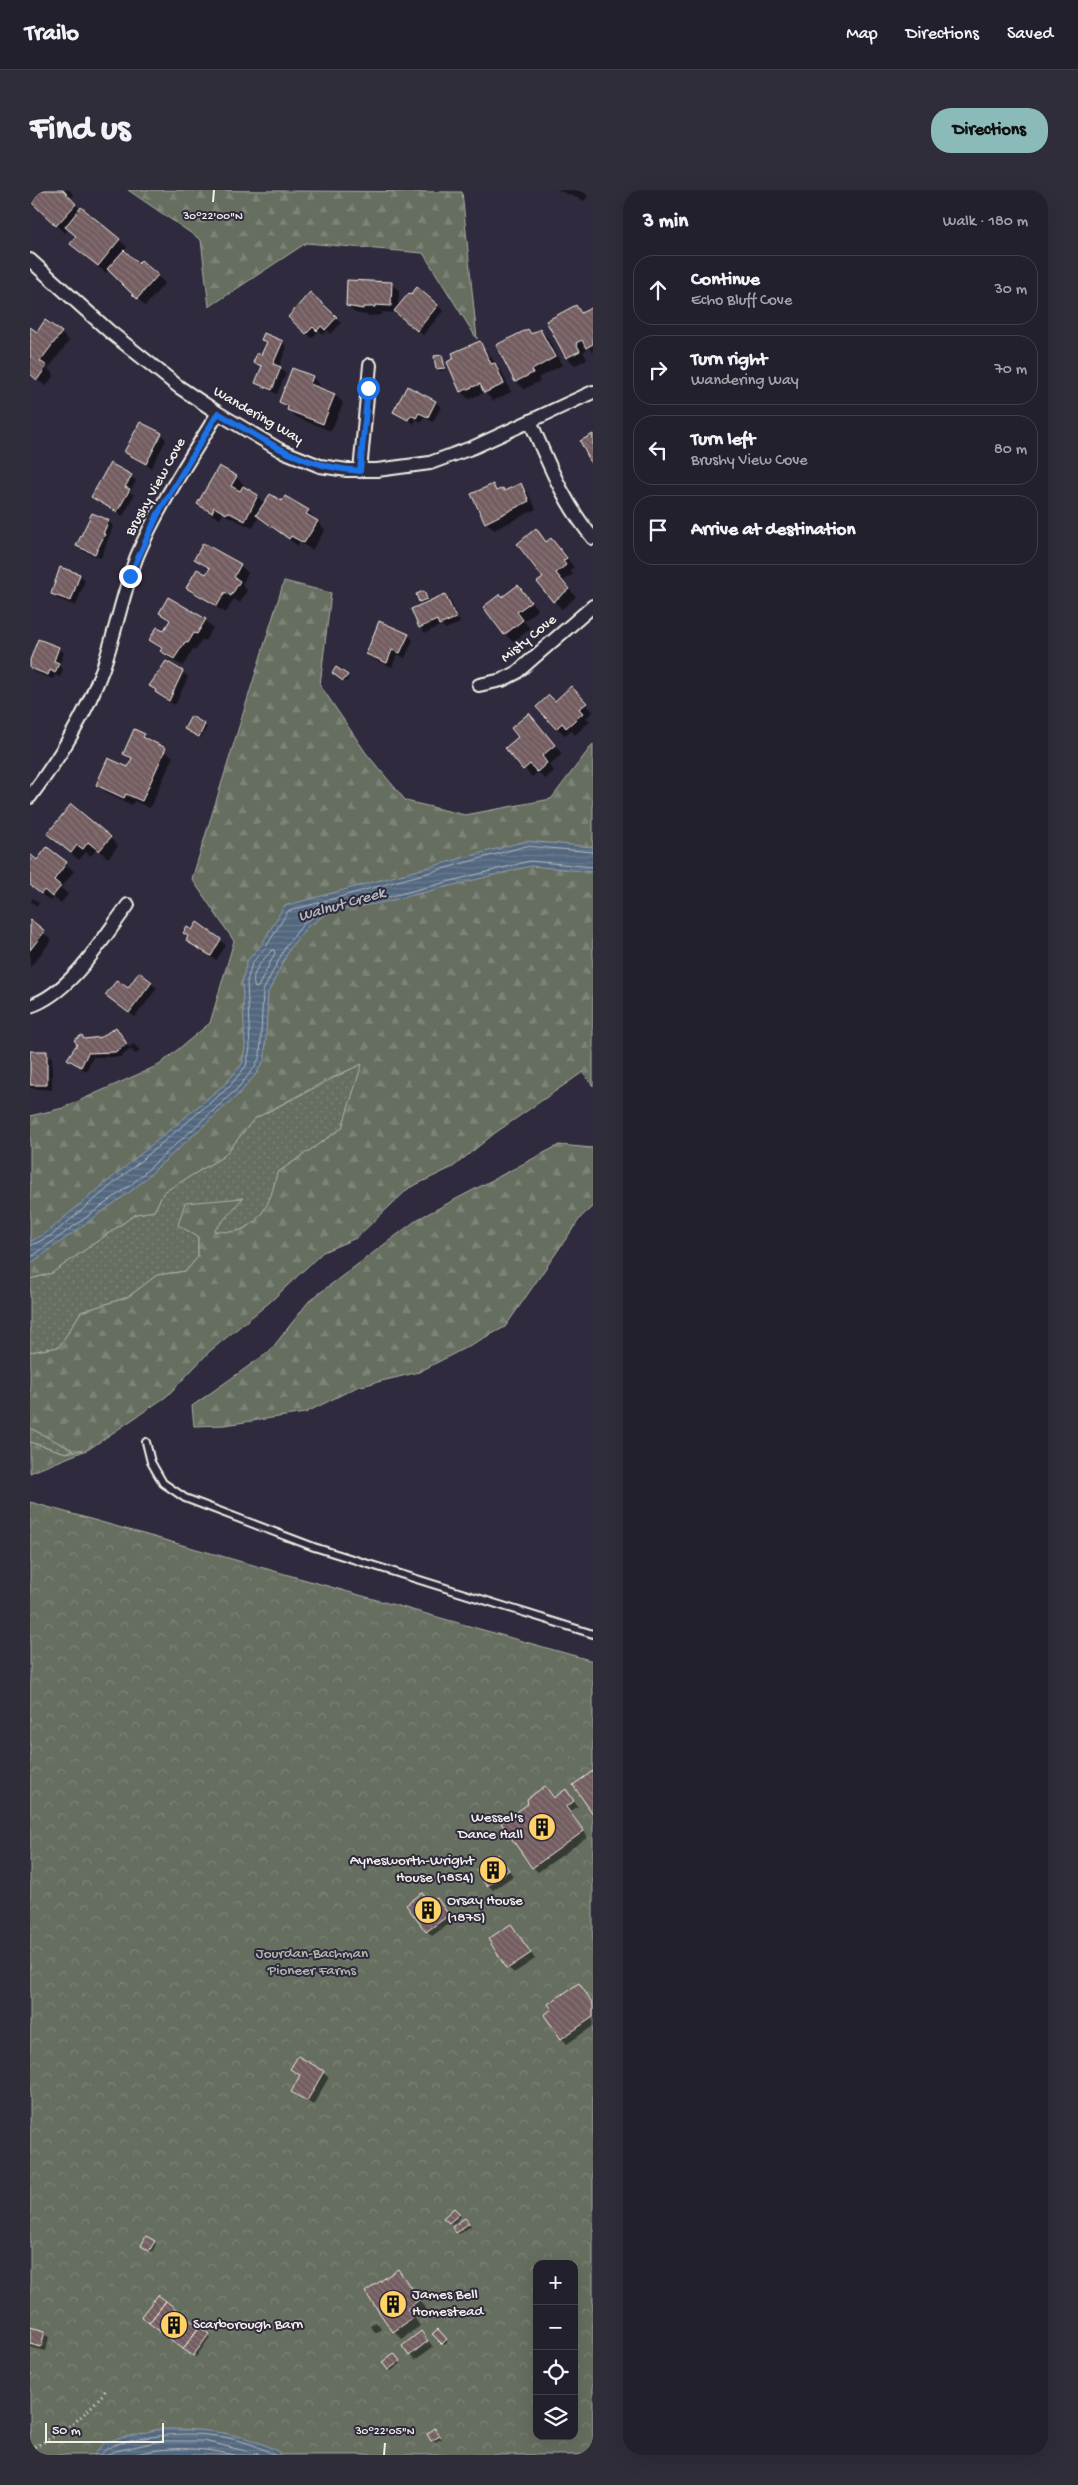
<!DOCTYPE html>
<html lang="en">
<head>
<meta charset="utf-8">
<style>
	body { margin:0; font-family:"Gochi Hand",sans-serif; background:#2f2d3a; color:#f1f3f6 }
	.controls { position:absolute; right:15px; bottom:15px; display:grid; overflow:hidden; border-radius:10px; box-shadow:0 5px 20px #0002 }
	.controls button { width:45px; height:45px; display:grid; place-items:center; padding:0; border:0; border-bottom:1px solid #403e4a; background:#23202e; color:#f1f3f6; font:25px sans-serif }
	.scale { position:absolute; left:15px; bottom:12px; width:119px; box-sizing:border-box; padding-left:5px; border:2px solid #f4f1e8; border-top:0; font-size:14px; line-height:18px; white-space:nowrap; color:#f4f1e8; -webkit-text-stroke:4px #2f2a3d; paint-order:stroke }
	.stop { position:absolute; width:15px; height:15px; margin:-11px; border:4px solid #1a73e8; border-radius:50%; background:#fff }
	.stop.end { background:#1a73e8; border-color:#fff; box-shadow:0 1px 5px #0008 }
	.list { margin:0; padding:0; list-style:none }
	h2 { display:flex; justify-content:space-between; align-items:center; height:65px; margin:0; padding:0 20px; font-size:21px }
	h2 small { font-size:16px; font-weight:400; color:#a3a3aa }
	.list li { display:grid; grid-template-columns:32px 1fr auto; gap:15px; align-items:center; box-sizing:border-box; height:70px; margin:0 10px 10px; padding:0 10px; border:1px solid #403e4a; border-radius:20px }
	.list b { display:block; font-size:19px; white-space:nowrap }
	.list p { margin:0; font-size:16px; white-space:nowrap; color:#a3a3aa }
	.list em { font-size:16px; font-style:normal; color:#a3a3aa }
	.icon { flex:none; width:28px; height:28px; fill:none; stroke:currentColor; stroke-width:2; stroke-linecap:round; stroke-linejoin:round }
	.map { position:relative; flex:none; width:563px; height:2265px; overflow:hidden; border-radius:20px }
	header { display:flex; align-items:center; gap:30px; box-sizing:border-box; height:70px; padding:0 25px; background:#23202e; border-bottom:1px solid #403e4a }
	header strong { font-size:24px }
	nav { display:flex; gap:28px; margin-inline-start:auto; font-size:18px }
	.intro { display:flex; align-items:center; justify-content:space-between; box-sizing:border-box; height:120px; padding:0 30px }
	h1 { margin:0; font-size:35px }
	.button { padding:12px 22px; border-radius:20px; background:#8bbbb9; color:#111; font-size:18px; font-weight:700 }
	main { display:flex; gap:30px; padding:0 30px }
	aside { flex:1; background:#23202e; border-radius:20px; box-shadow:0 5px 20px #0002 }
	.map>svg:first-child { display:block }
	.grass { fill:url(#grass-dots); stroke:#adb0a4 }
	.forest { fill:url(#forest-firs); stroke:#adb0a4 }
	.park { fill:url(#park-crowns); stroke:#adb0a4; fill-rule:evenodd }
	.water { fill:url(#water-rules); stroke:#939ea8 }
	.shadow { fill:#0007 }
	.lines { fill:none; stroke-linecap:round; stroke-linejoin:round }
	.shore { stroke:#b3babe; stroke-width:1 }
	.building { fill:url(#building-back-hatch); stroke:#f4f1e8 }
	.service-casing { stroke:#f4f1e8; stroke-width:10 }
	.minor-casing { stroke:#f4f1e8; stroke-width:16 }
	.path { stroke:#f4f1e8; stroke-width:3; stroke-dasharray:1 4; stroke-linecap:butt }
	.service { stroke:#2f2a3d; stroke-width:6 }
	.minor { stroke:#2f2a3d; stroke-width:12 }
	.route { stroke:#1a73e8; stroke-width:6 }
	.ticks { fill:none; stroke:#f4f1e8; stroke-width:2 }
	.labels { text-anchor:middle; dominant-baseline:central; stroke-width:4; stroke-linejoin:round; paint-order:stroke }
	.street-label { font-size:15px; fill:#f4f1e8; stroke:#2f2a3d }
	.poi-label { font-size:15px; fill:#f4f1e8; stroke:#2f2a3d; text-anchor:start }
	.park-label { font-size:15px; fill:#b4b6ab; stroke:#2f2a3d }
	.water-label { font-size:16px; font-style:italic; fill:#b3babe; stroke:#2f2a3d }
	.ticks-label { font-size:12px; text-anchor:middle; fill:#f4f1e8; stroke:#2f2a3d; stroke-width:4; stroke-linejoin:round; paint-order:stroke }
</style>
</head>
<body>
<header>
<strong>Trailo</strong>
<nav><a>Map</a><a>Directions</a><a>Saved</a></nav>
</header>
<div class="intro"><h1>Find us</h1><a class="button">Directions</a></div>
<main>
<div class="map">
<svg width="563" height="2265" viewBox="0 0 563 2265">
	<defs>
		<pattern id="grass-dots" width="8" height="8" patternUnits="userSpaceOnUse" patternTransform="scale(1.25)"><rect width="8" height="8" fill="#666e60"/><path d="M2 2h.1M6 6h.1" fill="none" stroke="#7c8377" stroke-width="1.8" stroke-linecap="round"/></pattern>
		<pattern id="forest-firs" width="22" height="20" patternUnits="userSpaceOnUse" patternTransform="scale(1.25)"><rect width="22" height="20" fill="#666e60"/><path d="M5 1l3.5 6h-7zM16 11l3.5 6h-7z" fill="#7c8377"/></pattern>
		<pattern id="park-crowns" width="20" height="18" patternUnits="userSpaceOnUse" patternTransform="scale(1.25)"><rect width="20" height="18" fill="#666e60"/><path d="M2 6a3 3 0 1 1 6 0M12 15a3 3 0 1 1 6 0" fill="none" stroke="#7c8377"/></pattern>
		<pattern id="water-rules" width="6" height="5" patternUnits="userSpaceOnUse" patternTransform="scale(1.25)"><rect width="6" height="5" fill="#52677e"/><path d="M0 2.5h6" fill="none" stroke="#6c7d90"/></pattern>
		<pattern id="building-back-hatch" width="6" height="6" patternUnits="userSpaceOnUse" patternTransform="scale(1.25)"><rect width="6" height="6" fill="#735d60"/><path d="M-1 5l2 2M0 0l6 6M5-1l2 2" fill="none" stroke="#887577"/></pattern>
	</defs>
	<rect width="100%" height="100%" fill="#2f2a3d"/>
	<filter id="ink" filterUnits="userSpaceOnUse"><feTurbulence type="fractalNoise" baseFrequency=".02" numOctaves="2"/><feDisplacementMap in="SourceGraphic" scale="10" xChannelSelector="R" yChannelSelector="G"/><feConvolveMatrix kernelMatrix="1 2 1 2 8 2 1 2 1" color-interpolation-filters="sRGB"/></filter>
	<g filter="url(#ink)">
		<path class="grass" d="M333,873L312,938L247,983C242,1006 234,1034 207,1041C200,1043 191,1041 184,1041L212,1008L149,1035L168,1047V1067L156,1081L127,1085L98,1107L51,1122L29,1157L0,1162V1089L22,1083L106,1024L124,1021L134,1002L194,966L224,929Z
			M0,1238L43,1260L36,1263L0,1252Z"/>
		<path class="forest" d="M98,0L432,2L447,149L393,63L276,53L179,117L171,50Z
			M254,391L301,403L290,495L336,563L376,611L435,625L521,609L563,554V896L553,882L465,943L423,977L379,998L326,1048L293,1062L240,1112L180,1161L137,1206L59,1259L0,1283V1252L36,1263L53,1260H43L0,1238V1162L29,1157L51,1122L98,1107L127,1085L156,1081L168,1067V1047L148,1035L155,1013L213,1008L184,1041C191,1041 201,1043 208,1041C234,1033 242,1006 247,983L312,938L332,874L297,890L224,929L194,966L134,1002L124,1021L106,1024L22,1083L0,1089V926L33,918L129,875L180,833L204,751L162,689Z
			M529,955L563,958V1016L551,1027L475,1137L389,1182L327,1197L275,1223L195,1235L164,1236L162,1216L240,1161L279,1111L388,1029Z"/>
		<path class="park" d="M0,1312L563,1471V2265H0ZM507,2074H544V2246H507Z"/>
		<path class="water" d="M496,651L563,657V682L501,676L355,712L299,722L277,737L260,758L238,803L235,869L226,884L210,903L105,998L0,1074V1052L18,1041L196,893L212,874L215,857L212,791L217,771L232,754L254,716Z
			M129,2239C170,2239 212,2241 249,2262L250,2265H64L75,2252Z"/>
		<path class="shadow" d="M0,0H39L44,5L39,10L89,50L97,57L94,62L108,75L127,86L135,93L115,116L79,80L76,83L50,62L47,47L38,39L35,43L0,10Z
			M527,0H560L555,11Z
			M361,93L369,101L368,118L408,116L413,121L393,145L367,123L352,122V125L340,126L325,123L317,115Z
			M280,104L311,133L301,144L297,140L293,145L289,141L282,148L260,127Z
			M546,116L553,123L563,121V163L559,158L553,162L557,169L545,175L537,168Z
			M0,139L7,144L31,143L39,151L18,179L24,185L16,196L0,185Z
			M498,140L502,144L510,140L518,148L532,175L508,188L510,191L494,199L486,191Z
			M233,149L252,152L257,157L249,177L256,183L247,204L232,197L227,192L232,178L225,172L232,166L237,154Z
			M450,152L472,182L481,202L463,211L455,202L439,209L431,202L418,172Z
			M412,166L416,180L409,181L407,179Z
			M282,187L290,195L288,199L305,205L313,213L301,241L266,227L250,212Z
			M377,197L406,212L411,217L403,232L394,227L391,232L386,229L384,234L365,221Z
			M131,244L136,250L121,278L96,262Z
			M101,286L106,291L100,302L104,305L93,326L63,307Z
			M206,287L214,295L213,298L227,306L235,314L252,313L278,321L295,340L282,360L269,352L268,356L229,326L223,338L193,324L190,329L177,322L169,314Z
			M462,295L468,301L472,299L475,302L491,295L498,303L506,319L464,340L456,332Z
			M78,331L83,336L71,368L53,361L48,356Z
			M506,340L517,352L528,358L544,377L540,380L543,384L533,391L546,407L532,419L524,411L515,388Z
			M166,369L210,375L218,383L212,395L217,400L210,413L204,409L196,423L166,405L158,398L177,386L180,381Z
			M31,379L50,385L55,390L46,416L28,409L22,404Z
			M488,396L508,420L494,431L500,439L483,452L475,444Z
			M394,403L399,412L415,405L420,410L430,433L415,439L412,435L395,443L390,437L393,415L388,405Z
			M130,423L175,430L183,438L175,451L172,449L166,460L163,459L153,476L140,469L121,450L134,442L140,432Z
			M378,445L383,450L375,468L367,464L362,477L343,469L338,464Z
			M28,458L34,463L29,475L33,479L30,487L25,485L23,489L4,482L0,477V474Z
			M152,482L158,487L145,515L131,507L120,495Z
			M306,485L317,486L319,488L316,492Z
			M549,505L563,522L556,528L560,531L545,545L541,540L535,545L527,538L525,513Z
			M161,528L177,537L171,548L158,541Z
			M506,532L532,564L519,575L524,581L515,589L508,582L502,587L477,558Z
			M114,545L143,567L120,618L104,611L102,615L76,602L68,595L98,579L102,571L94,563Z
			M19,644L80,648L88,656L78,668L67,659L61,666L56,662L49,670Z
			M18,659L44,681L31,698L38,704L31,713L23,707L20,711L0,695V666L8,672Z
			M3,708L9,713L7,716L1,711Z
			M0,733L22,750L0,777Z
			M167,734L196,755L186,770L157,751L159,747L155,743L162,742Z
			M109,784L127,798L105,827L77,805L98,799Z
			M86,839L99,857L104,854L110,861L105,864L101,859L90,867H63L56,881L38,869L55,850L72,848Z
			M0,862L17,863L22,868V900L0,898Z
			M536,1601L548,1616L540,1622L558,1647L508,1682L503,1677L524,1609Z
			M468,1666L483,1686L463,1700L458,1695Z
			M392,1705L400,1714L407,1709L423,1731L402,1746L397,1741Z
			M481,1735L505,1769L484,1783L478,1778Z
			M549,1794L563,1813V1836L537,1854L532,1849Z
			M269,1867L299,1887L283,1915L262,1901L271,1886L262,1879Z
			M424,2019L431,2027L422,2035L415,2028Z
			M437,2031L441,2036L429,2044L424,2038Z
			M124,2052L126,2054L122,2062L115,2058Z
			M368,2081L396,2118L384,2127L390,2136L372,2149L364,2141Z
			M346,2132L351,2139L346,2143L340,2136Z
			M123,2135L178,2145L180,2147L166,2167Z
			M0,2139L14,2142L19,2147L16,2161L0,2157Z
			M407,2141L418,2152L415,2155L404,2144Z
			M396,2148L403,2157L385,2170L373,2156Z
			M366,2167L371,2174L361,2181L354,2172Z
			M407,2242L411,2249L405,2252L402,2250Z"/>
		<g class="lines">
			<path class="shore" d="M244,760L245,763L228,797L225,798C219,784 232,771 241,761Z
				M0,1056L22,1045L199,897L216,876L220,858L217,792L222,773L236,757L258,721L496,656L563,662
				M0,1068L102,994L206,900L222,881L230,867L233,801L256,756L274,733L298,717L354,708L500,671L563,677
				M70,2265C80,2254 91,2253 105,2250C149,2240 204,2241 244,2265
				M78,2265L82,2262L130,2251H174L232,2265
				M102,2265C139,2256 167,2257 205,2265"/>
		</g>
		<path class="building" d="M0,0H33L46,14L26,36L0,11Z
			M51,17L90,49L68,76L40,54L46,46L35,37Z
			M94,60L108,73L111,70L128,85L107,109L77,79Z
			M317,90L362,92L361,116L345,115V117H333V119L316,116Z
			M387,97L408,115L387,141L364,121L379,103L381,104Z
			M280,102L307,127L295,140L291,136L287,141L283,137L276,144L258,127Z
			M546,115L551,123L561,118L563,121V154L556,158L552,150L546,153L550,161L536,168L516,131Z
			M15,130L32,142L10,171L17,176L7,190L0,184V137L7,142Z
			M498,139L501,144L510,139L525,167L502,180L503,183L485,192L466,155Z
			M234,143L253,151L243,174L251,177L242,200L225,193L232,176L223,173L227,163L231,165L237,152L231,150Z
			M450,151L461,174L465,173L474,194L454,203L450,194L430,202L417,172L424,168L422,163Z
			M412,165L415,178L406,179L404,166Z
			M262,178L283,186L280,194L305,204L293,234L257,220L258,216L249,212Z
			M377,196L406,211L398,227L389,223L386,228L381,225L378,230L363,222Z
			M110,232L132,243L116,274L94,262Z
			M563,244V277L550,251Z
			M80,273L102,285L95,297L100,299L87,322L61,307Z
			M189,276L207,286L201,296L210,301L213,296L228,305L215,331L198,322L196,324L184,317L182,323L167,314Z
			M491,293L499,311L455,333L441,304L463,294L466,301L473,298L474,301Z
			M240,304L252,311L255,306L279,320L276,324L288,331L274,353L261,346L259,349L226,325Z
			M62,323L79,330L73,344H75L65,364L46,356Z
			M506,338L516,352L521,348L537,368L533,371L536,375L526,383L539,399L523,412L507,392L513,388L487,354Z
			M173,353L211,374L204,387L210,391L201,406L195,402L187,416L156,398L167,379L176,384L180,378L164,369Z
			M30,377L50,384L41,411L21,404Z
			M488,395L501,412L487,422L493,430L474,445L453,417L470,404L472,407Z
			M394,401L397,409L389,412L386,404Z
			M415,404L426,428L409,435L407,430L389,438L381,419Z
			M138,407L176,429L167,444L164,443L158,453L155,452L144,469L130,461L132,458L119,450L127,437L134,440L140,430L129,423Z
			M349,431L379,444L370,463L362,460L357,473L336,464Z
			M8,449L29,457L24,471L29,473L25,483L20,480L18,485L0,478V470Z
			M136,471L153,481L139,511L125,502L126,500L119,496Z
			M306,477L318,485L313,491L302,483Z
			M541,496L557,513L549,519L553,523L536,538L532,533L526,539L506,517L519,505L525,511Z
			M499,523L525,555L512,566L517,573L507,582L500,574L493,580L475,558L488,547L481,538Z
			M161,526L175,534L169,547L154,539Z
			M104,539L115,544L113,547L136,558L112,611L96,604L94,608L66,595L78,568L98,577L102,568L93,564Z
			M41,614L81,647L69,661L58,652L53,659L47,655L41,663L17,644Z
			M17,657L37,672L24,690L31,696L22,707L14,700L11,704L0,695V664L7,670Z
			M1,730L15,741L0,760V731Z
			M167,732L191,749L181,766L156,751L158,746L153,743L157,737L162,740Z
			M109,782L122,792L99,823L75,805L87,790L98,798Z
			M86,837L97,854L85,862L58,863L51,877L37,869L47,854L44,850L52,845L54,849L71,847Z
			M0,861H17V895H0Z
			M563,1581V1624L543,1595Z
			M515,1596L524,1608L536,1599L544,1611L536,1617L554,1641L502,1678L471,1633L498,1614L497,1609Z
			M468,1664L479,1680L457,1696L446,1680Z
			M392,1703L399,1713L407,1708L419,1725L396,1742L376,1715Z
			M481,1734L501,1763L477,1779L458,1749Z
			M549,1793L563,1814V1827L531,1849L514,1825L522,1819L518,1814Z
			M268,1866L294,1881L277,1911L261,1902L270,1885L260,1879Z
			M424,2018L430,2024L419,2033L413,2028Z
			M435,2028L439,2033L426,2043L422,2037Z
			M116,2046L125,2051L119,2061L111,2056Z
			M368,2079L389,2110L377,2119L383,2128L363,2142L335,2102Z
			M128,2105L136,2111L119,2133L111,2126Z
			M136,2111L169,2137L153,2159L119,2133Z
			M0,2137L15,2141L11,2157L0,2154Z
			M169,2137L179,2144L163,2166L153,2159Z
			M408,2139L417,2149L412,2154L402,2144Z
			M391,2141L398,2151L379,2166L372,2156Z
			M364,2163L370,2171L358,2180L352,2172Z
			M405,2238L410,2246L401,2251L397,2244Z"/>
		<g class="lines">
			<g class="service-casing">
				<path id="service" d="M116,1252L121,1272L133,1293L155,1308L284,1357L563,1444"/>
			</g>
			<g class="minor-casing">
				<path id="minor" d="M0,70L79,141L149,197L188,223L250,260L290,276L317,280H347L400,273L444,257L563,202
					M500,231C518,272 534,314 563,348
					M330,281L340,175
					M449,495L472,490L486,483L563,416
					M0,607C30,567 56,525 73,478C86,441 93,402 107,366C128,316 160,269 188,223
					M0,816C42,802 72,749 98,715"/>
			</g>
			<path class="path" d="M0,2185L3,2187
				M0,2259C35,2242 52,2229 77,2199"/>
			<use href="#service" class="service"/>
			<use href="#minor" class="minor"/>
		</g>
	</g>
	<g class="lines" filter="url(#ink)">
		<path class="route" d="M100,386L128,324L188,223C237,252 271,277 330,281L338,198"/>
	</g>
	<path class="ticks" d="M183,12L184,0M354,2265L355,2253"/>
	<defs>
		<g id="building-disc" transform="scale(1.4375)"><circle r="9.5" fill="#ffd166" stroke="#2f2a3d"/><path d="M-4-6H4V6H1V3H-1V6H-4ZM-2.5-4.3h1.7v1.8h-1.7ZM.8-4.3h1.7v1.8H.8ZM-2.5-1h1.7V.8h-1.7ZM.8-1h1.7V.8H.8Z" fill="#111"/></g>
	</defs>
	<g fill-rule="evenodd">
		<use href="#building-disc" x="512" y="1637"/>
		<use href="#building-disc" x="463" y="1680"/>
		<use href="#building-disc" x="398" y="1720"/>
		<use href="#building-disc" x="363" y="2114"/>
		<use href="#building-disc" x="144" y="2135"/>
	</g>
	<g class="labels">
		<g class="street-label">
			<text transform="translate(228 226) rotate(30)">Wandering Way</text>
			<text transform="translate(126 297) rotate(-61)">Brushy View Cove</text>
			<text transform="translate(499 449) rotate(-39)">Misty Cove</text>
		</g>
		<g class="poi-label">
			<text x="493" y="1628" text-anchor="end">Wessel's<tspan x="493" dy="17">Dance Hall</tspan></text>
			<text x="444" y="1671" text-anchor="end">Aynesworth-Wright<tspan x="444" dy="17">House (1854)</tspan></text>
			<text x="417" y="1711">Orsay House<tspan x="417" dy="17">(1875)</tspan></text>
			<text x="382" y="2105">James Bell<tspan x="382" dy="17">Homestead</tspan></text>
			<text x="163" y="2135">Scarborough Barn</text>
		</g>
		<g class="park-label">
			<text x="282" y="1764">Jourdan-Bachman<tspan x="282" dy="17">Pioneer Farms</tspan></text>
		</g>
		<g class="water-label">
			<text transform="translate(312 716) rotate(-16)">Walnut Creek</text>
		</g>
	</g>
	<g class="ticks-label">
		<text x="183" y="29">30°22'00"N</text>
		<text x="355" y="2244">30°22'05"N</text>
	</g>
</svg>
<div class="controls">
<button>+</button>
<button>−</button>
<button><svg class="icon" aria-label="locate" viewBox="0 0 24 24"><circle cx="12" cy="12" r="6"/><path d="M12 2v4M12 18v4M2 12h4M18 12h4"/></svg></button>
<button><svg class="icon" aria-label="layers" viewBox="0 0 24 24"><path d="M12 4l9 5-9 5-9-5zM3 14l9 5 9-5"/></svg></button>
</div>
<div class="scale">50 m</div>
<div class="stop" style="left:338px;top:198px"></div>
<div class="stop end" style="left:100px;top:386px"></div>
</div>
<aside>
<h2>3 min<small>Walk · 180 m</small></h2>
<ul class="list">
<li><svg class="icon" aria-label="ahead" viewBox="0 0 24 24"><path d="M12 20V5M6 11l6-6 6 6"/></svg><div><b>Continue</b><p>Echo Bluff Cove</p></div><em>30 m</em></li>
<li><svg class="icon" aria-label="right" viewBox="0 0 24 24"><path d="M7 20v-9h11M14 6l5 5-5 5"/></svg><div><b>Turn right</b><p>Wandering Way</p></div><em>70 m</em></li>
<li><svg class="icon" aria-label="left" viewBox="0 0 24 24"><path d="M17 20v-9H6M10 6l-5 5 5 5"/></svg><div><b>Turn left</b><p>Brushy View Cove</p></div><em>80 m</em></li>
<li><svg class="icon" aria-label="arrive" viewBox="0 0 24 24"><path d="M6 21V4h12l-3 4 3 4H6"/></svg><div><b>Arrive at destination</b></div></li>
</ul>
</aside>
</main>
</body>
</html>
